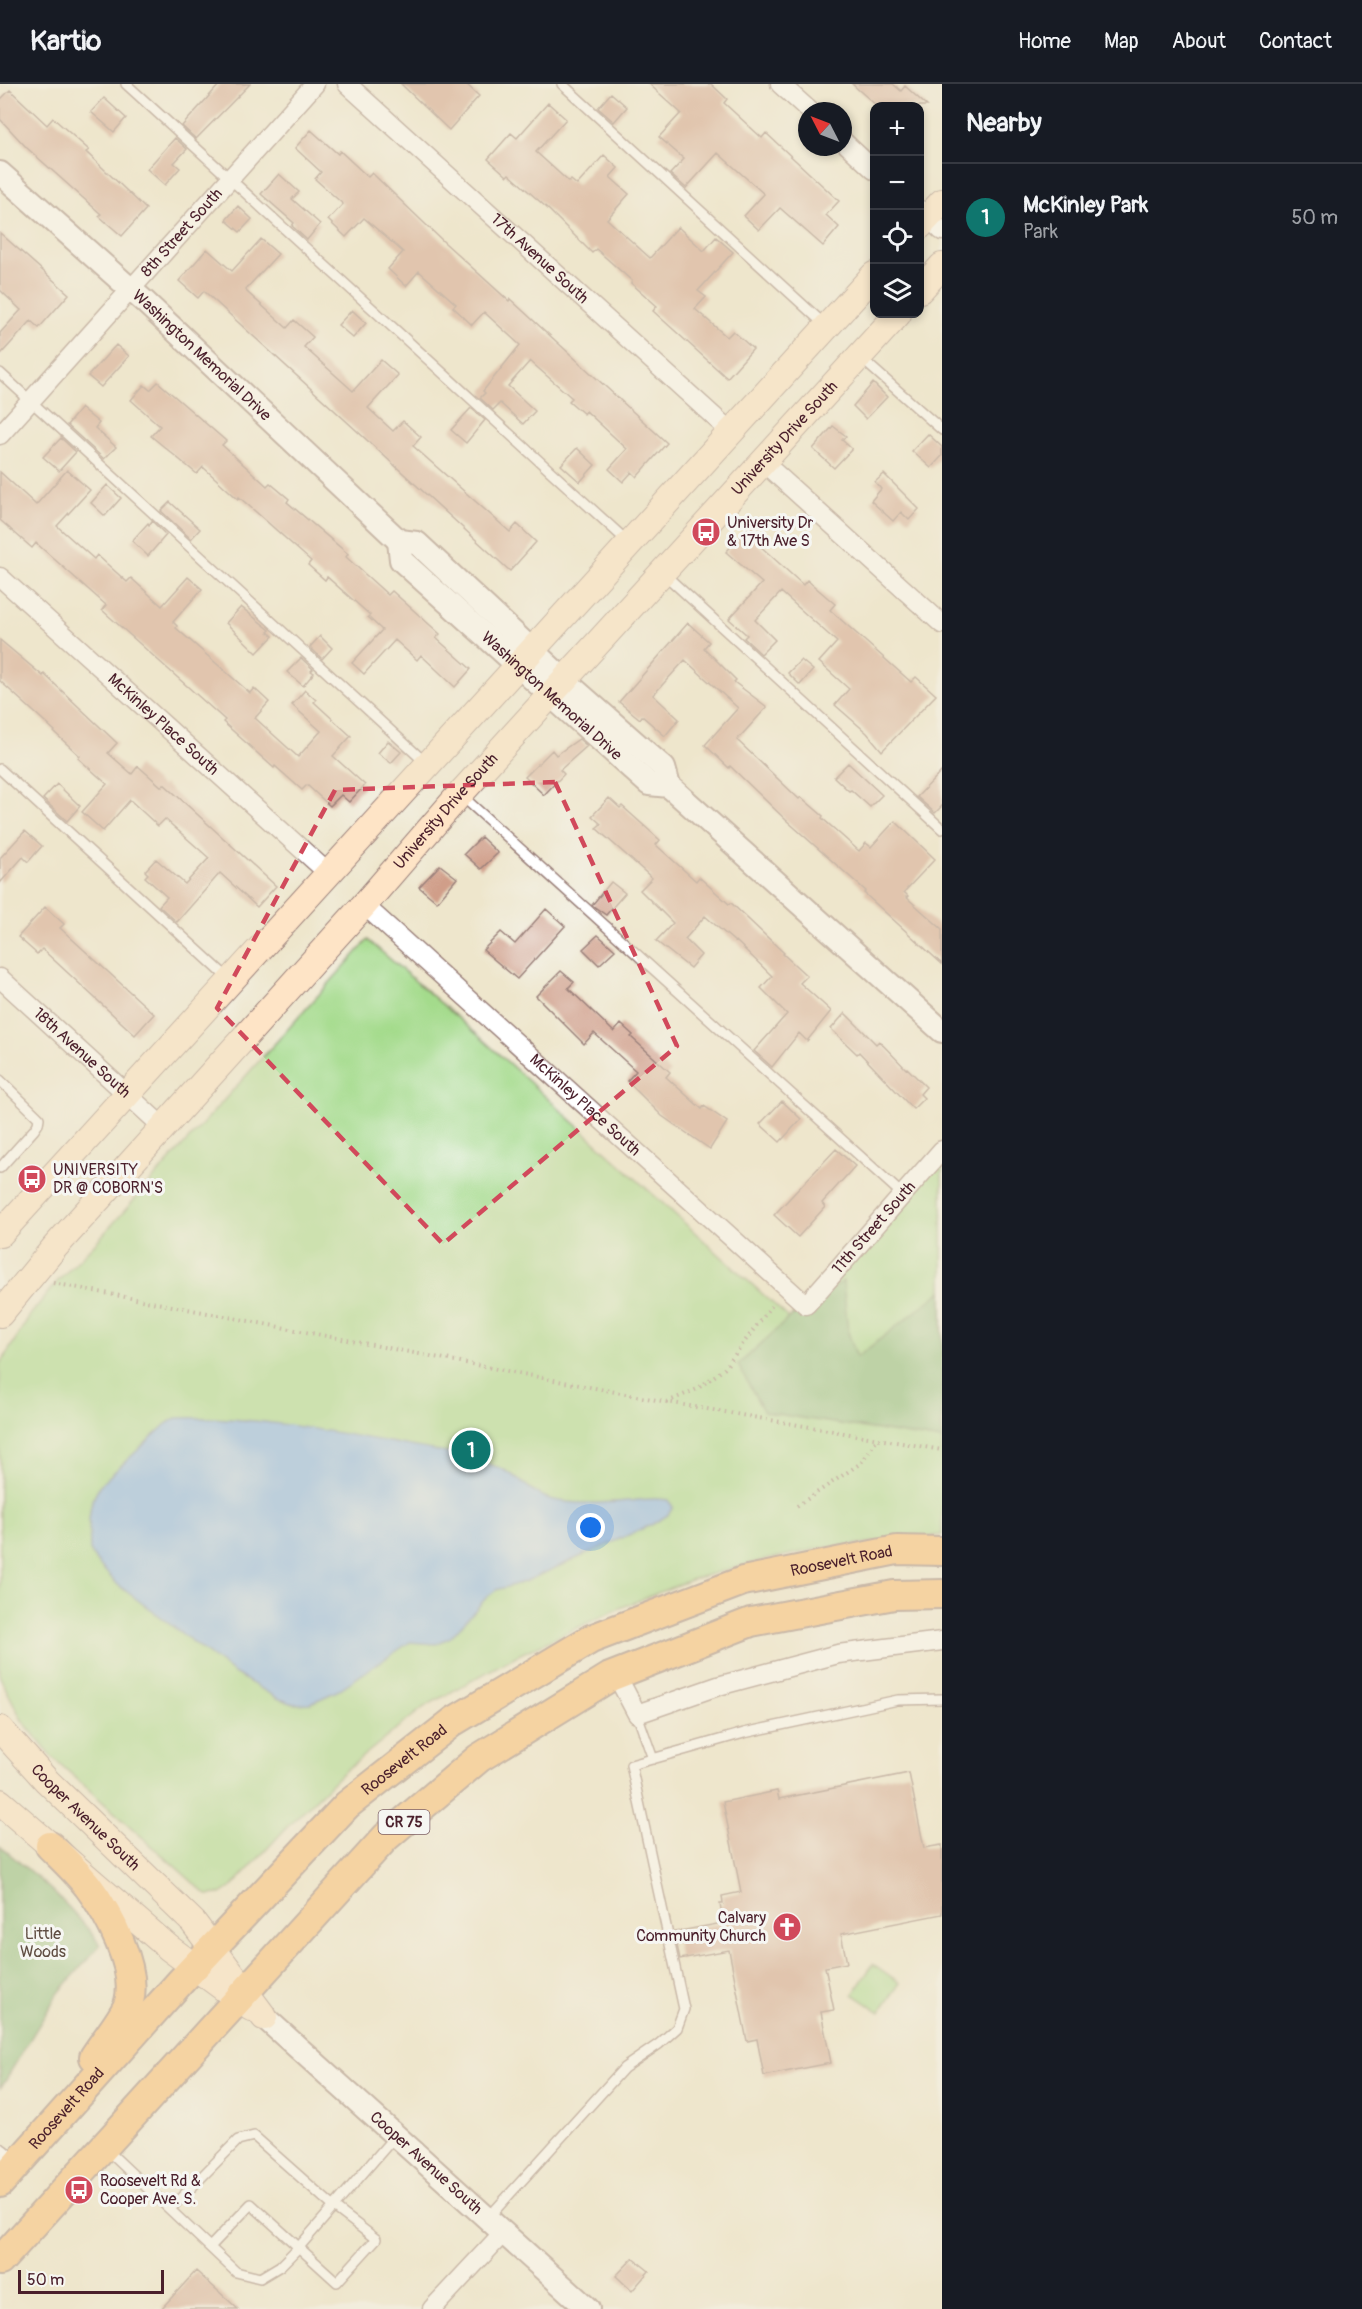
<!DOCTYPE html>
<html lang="en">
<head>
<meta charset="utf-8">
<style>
	body { margin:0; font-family:Pangolin,sans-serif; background:#20242c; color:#f1f3f6 }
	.controls { position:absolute; right:18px; top:18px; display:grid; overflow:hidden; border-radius:12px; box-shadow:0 3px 9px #0003 }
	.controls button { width:54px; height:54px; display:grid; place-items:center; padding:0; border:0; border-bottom:2px solid #363941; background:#171b24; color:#f1f3f6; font:30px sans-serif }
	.compass { position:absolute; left:798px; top:18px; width:54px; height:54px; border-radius:50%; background:#171b24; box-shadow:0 3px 9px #0003; rotate:312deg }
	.scale { position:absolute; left:18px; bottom:15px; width:146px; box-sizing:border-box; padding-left:6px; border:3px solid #4a1f2b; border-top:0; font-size:16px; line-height:21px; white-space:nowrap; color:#4a1f2b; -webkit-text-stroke:4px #f6f6f2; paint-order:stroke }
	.you { position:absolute; left:591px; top:1444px; width:21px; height:21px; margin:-15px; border:4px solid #fff; border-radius:50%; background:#1a73e8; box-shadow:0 0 0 9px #1a73e833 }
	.badge { display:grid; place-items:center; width:39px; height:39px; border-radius:50%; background:#0f766e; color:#fff; font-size:20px; font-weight:700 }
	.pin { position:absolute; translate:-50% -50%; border:3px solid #fff; box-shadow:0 2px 6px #0006 }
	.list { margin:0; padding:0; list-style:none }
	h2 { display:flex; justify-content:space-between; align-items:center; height:78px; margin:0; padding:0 24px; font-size:26px }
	h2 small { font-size:20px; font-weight:400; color:#9ea1a6 }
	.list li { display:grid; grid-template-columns:39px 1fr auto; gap:18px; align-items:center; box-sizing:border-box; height:108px; padding:0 24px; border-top:2px solid #363941 }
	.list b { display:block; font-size:22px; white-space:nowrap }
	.list p { margin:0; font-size:20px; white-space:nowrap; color:#9ea1a6 }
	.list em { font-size:20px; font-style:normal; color:#9ea1a6 }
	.icon { flex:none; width:33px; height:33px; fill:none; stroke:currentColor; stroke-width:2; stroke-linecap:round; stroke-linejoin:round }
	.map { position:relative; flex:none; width:942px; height:2225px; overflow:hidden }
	header { display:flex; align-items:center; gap:36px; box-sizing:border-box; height:84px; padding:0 30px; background:#171b24; border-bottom:2px solid #363941 }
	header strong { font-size:28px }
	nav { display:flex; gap:33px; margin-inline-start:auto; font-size:21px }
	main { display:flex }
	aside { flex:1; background:#171b24 }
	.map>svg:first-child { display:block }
	.green { fill:#a4db8c; stroke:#777d5c; stroke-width:1.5 }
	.forest { fill:#83bb78; stroke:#666d52; stroke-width:1.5 }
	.water { fill:#81b3ed; stroke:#66698c; stroke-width:1.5 }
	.building { fill:#d09e89 }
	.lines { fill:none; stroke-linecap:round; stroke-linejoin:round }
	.service-casing { stroke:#9c827c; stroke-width:12 }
	.minor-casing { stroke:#9c827c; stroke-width:21 }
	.tertiary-casing { stroke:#9c827c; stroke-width:26 }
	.secondary-casing { stroke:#9c827c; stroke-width:28 }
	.primary-casing { stroke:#9c827c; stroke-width:32 }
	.path { stroke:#9c827c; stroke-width:4; stroke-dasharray:1.5 4.5; stroke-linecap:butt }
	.service { stroke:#fff; stroke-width:9 }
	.minor { stroke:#fff; stroke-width:18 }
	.tertiary { stroke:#fff; stroke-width:22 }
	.secondary { stroke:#fee4c6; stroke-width:26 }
	.primary { stroke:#fdbc70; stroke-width:28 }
	.marked { fill:none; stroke:#d1495b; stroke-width:4.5; stroke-dasharray:12 8; stroke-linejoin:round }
	.labels { text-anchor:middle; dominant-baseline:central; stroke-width:6; stroke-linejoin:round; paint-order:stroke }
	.shield { fill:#f6f6f2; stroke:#7e6067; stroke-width:1.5 }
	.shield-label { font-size:15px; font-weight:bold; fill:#4a1f2b }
	.street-label { font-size:16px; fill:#4a1f2b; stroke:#f6f6f2 }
	.poi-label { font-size:16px; fill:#4a1f2b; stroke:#f6f6f2; text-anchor:start }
	.park-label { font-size:16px; fill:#604e43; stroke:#f6f6f2 }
</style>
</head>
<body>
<header>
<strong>Kartio</strong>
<nav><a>Home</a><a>Map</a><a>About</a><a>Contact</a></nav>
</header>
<main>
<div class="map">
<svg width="942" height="2225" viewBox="0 0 942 2225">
	<rect width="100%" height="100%" fill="#f6f6f2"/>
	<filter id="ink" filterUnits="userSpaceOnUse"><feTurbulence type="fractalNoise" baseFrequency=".0167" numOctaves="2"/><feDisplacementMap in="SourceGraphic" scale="12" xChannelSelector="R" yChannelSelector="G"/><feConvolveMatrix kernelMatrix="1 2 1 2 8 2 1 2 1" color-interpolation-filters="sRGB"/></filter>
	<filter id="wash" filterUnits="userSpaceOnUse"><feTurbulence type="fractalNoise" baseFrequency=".008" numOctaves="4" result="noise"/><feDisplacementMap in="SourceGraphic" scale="24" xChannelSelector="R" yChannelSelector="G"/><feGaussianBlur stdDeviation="1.35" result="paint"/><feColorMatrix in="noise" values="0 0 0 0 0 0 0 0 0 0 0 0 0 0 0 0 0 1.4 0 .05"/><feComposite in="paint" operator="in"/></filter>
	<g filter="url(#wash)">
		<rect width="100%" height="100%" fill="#eee6cc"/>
		<path class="green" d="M368,856L480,953L789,1234L942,1073V1451L822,1464L760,1477L690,1496L620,1524L516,1572L424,1623L341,1690L288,1742L233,1802L221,1810L207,1811L51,1672L22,1636L0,1593V1281L30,1231L55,1200L100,1154Z
			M873,1880L900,1899L880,1928L853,1910Z"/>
		<path class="forest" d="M843,1197L848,1248L857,1273L942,1207V1356L764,1328L738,1281L789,1234Z
			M0,1762C36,1792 73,1822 100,1861L57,1911L0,2005Z"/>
		<path class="water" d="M176,1334C248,1332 319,1345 389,1358C426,1365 465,1371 500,1384C519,1392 530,1409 550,1415C571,1421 606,1419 627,1417C642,1416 653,1413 668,1416L673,1423L668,1431L653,1440L524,1498L496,1506L486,1514L451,1553L436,1560L410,1558L337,1607L311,1619L294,1620L277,1614L234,1589L118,1501L96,1477L90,1466L89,1436L91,1421L99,1402L166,1340Z"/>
		<g id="blocks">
			<path class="building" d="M220,0H250L196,55L182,42Z
				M401,0H466L479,12L449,46Z
				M649,0H711L727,15L724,19L762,54L766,49L839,117L826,131L839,143L823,162L780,124L759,146L744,132L764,110L718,69L686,104L670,90L684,75L659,53L681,29Z
				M852,0H893L901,7L905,2L927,22H877Z
				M10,6L47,41L53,34L89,66L86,68L146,125L122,152L99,132L101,130L27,64L0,35V16Z
				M611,9L627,23L614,38L598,24Z
				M104,14L126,34L114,48L91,28Z
				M548,19L566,35L536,68L569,98L571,96L577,101L604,71L618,84L610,93L629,110L607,135L650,174L678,143L704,167L716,153L733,168L698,207L706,213L695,225L727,253L733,247L753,265L727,294L653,227L657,222L631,199L632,197L596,165L592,169L546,123L509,90L507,92L488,75L511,49L517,54Z
				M311,46L338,70L340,67L368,93L372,89L445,159L509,217L510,215L667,359L637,393L632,388L623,398L609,385L627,365L586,327L584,330L569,317L572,314L530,277L508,302L535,327L523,340L500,319L493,326L480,314L485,309L483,307L520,261L484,228L472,241L453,223L456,220L419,187L406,202L388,185L403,168L364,134L346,153L328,136L343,120L315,95L321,88L295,64Z
				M175,54L187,65L174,79L180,84L165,101L147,85Z
				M279,90L299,108L292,115L320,140L307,156L292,142L294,139L261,110Z
				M238,122L252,135L240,148L226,136Z
				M0,149L69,210L39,244L31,237L0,271V249L21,226L0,206Z
				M261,155L278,170L246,205L247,208L287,244L294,236L313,253L304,263L353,307L381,276L398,291L368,324L393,347L403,337L421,353L413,362L510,448L517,440L536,458L510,487L204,207L198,214L179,197L207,165L232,187Z
				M352,226L366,239L353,254L338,241Z
				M116,261L129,272L101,303L88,292Z
				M158,298L226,357L222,361L267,402L270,399L289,415L287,418L348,470L346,473L388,511L392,507L440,550L436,554L471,585L455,603L421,571L417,576L395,556L364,590L352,579L382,546L368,533L370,531L327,493L325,496L308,481L311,477L239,413L238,415L203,383L197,390L151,352L160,342L131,316L144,301L150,306Z
				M873,299L887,313L866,335L853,322Z
				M81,324L99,339L95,344L116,363L104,375L67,341Z
				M471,324L485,336L466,359L451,346Z
				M833,342L846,352L842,356L852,365L834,384L813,365Z
				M928,350L942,363V372L931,384L912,367Z
				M61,354L76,368L59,387L43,373Z
				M577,364L595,381L580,398L561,381Z
				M67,386L90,406L57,442L94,475L97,471L127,498L131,494L162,522L188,493L202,505L173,538L177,542L176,544L250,609L254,604L269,618L255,634L298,673L321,647L292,621L305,606L316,616L314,618L351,652L333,672L365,701L349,718L341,711L330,722L307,701L302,706L275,682L274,684L223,638L225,636L102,526L106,521L36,459L32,464L0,436V388L36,421Z
				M884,390L919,425L909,436L901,428L893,437L871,417L881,405L875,398Z
				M107,401L121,414L105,432L91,419Z
				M170,418L200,445L191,455L161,427Z
				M152,437L166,451L148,472L132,457L148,439L149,441Z
				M749,443L762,455L758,460L803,501L807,496L835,520L830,526L911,598L916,593L936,611L882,667L867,649L835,621L849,605L819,578L837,558L781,508L755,536L775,556L761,570L744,554L747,551L729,535L762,499L726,468Z
				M241,523L270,546L268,548L273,552L257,569L226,539Z
				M688,539L709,558L704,564L736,596L734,598L767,623L737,656L799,715L801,713L823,732L822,734L859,767L866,759L871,763L895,737L935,775L904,808L908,812L906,813L942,845V880L864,809L866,807L786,736L730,682L729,684L705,661L738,624L685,576L653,611L679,635L665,652L642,632L640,635L619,618Z
				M320,552L332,564L322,575L310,563Z
				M0,556L43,592L44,590L117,659L108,669L132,690L138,682L162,703L164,700L276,802L257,823L220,789L177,838L159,822L167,813L145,793L148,790L145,787L156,775L185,800L209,774L165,735L158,742L130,716L103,747L82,728L107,700L78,674L80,672L54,648L55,647L0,597Z
				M301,574L313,585L311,587L314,589L303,602L287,588Z
				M801,576L813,586L800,601L788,589Z
				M579,655L587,662L560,686L564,690L544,711L525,693L552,666L556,671Z
				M388,657L401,668L391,679L378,669Z
				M848,679L882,711L870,723L851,706L849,707L834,693Z
				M942,687V722L935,729L917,713Z
				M57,700L80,722L67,737L43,715Z
				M609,714L620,724L622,722L660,756L656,761L696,797L699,793L729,820L731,819L784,869L783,870L807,892L800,899L831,927L807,957L799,949L772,983L754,967L787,930L761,904L772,892L736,857L735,858L705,832L685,855L701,871L690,884L656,857L673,839L640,806L652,794L596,744L601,740L592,732Z
				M25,747L42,762L28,778L23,773L0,799V774Z
				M481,753L498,769L481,785L464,770Z
				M440,781L457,794L437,818L419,803Z
				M611,798L625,809L606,831L592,821Z
				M45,823L64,840L60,844L154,930L135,951L42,865L37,870L18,853Z
				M546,825L565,842L517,895L483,866L501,848L515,860Z
				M598,851L615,866L599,881L583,865Z
				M561,887L574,898L568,904L614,948L621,940L633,951L631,953L670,988L666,993L702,1025L704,1022L727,1038L710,1065L662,1032L627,997L636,987L594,949L584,960L536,912Z
				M845,929L876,960L879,957L906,985L907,984L926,1003L920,1010L924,1014L913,1025L859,968L857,970L831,945Z
				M782,1017L801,1035L780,1058L760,1040Z
				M836,1065L855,1082L822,1119L825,1123L798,1153L774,1131Z
				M909,1689L924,1764L942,1761V1830L841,1850L847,1879L825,1883L834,1926L821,1928L831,1979L764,1992L757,1955L747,1957L729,1866L680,1875L674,1848L723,1839L720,1820H723L722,1812L741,1808L723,1718L777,1707L779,1715Z
				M633,2174L649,2187L632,2207L616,2192Z
				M196,2187L238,2225H161Z"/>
		</g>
	</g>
	<g filter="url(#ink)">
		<use href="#blocks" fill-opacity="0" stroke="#9c827c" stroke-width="1.5"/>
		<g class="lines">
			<g class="service-casing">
				<path id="service" d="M126,0L628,458
					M562,0L825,241
					M861,274L942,346
					M0,289L427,680
					M663,489L942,745
					M0,685L230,896
					M462,712L903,1111
					M0,996L39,1034L38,1040L34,1046L0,1084
					M637,1630L653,1675
					M106,2065L236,2188L260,2194L280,2182L299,2163L395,2052
					M170,2125L238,2056L254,2052L334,2123L376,2155L337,2198L251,2120L210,2163
					M488,2134L624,1984L659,1960L677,1944L684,1925L631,1681L744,1649L898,1616L942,1615"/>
			</g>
			<g class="minor-casing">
				<g id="minor">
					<path id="s1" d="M347,0L731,348"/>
					<path d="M780,0L810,27"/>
					<path d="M843,57L874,86"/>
					<path d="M920,126L942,147"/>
					<path id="s2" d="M0,351L315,0"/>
					<path d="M763,378L942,540"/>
					<path id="s3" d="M0,493L328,789"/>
					<path id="s4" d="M364,821L806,1221L942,1066"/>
					<path id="s5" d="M0,894L164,1044"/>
					<path d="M616,1590L637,1630L718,1602L838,1570L942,1557"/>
					<path d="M0,2069L15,2082"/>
					<path d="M432,2225L504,2148"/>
				</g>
			</g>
			<g class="tertiary-casing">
				<g id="tertiary">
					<path id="s6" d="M0,89L145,218L399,457L417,459L564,596L664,684L669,702L942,947"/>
					<path id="s7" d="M399,457L401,476L649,700L669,702"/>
					<path id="s8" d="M264,1933L588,2225"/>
				</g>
			</g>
			<g class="secondary-casing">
				<g id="secondary">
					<path d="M920,142L942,118"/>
					<path d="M920,206L942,182"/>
					<path d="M0,1150L874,191"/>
					<path id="s9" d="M0,1230L55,1163L364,821L460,710L898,230"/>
					<path id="s10" d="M0,1645L47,1697L193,1838L264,1933"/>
					<path d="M0,1718L169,1864L251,1924"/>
				</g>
			</g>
			<g class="primary-casing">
				<g id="primary">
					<path d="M50,1762C63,1775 77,1788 88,1802C109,1830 138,1884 129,1918C125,1932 102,1960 94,1973"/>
					<path id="s11" d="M0,2099L182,1896L347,1721L454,1637L591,1555L743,1497L897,1466L942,1467"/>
					<path d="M0,2177L386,1753L479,1674L610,1593L751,1538L894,1511L942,1510"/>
				</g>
			</g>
			<path class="path" d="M53,1199L667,1318L942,1366
				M667,1318L697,1305L724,1285L773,1220
				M797,1422L861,1379L877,1355"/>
			<use href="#service" class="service"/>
			<use href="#minor" class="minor"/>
			<use href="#tertiary" class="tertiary"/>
			<use href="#secondary" class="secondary"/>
			<use href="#primary" class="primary"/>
		</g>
	</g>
	<path d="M0 0H942V2225H0ZM555,698L677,962L443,1160L217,924L335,706Z" fill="#eee6cc" fill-opacity=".55" fill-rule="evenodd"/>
	<path class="marked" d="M555,698L677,962L443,1160L217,924L335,706Z"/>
	<defs>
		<g id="bus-disc" transform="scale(1.5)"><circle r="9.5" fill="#d1495b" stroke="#f6f6f2"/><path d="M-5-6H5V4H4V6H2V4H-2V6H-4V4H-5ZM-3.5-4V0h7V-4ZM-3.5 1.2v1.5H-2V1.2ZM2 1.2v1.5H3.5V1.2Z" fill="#fff"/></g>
		<g id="church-disc" transform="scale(1.5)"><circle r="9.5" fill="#d1495b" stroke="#f6f6f2"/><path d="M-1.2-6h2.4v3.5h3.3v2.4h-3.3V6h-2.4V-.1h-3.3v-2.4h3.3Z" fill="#fff"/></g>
	</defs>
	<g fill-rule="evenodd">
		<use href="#bus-disc" x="706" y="448"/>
		<use href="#bus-disc" x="32" y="1095"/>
		<use href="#church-disc" x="787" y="1843"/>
		<use href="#bus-disc" x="79" y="2106"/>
	</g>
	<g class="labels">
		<rect class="shield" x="378.5" y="1726" width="51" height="24" rx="4.5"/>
		<g class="shield-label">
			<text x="404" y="1738">CR 75</text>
		</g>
		<g class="street-label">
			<text stroke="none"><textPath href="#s2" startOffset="272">8th Street South</textPath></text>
			<text stroke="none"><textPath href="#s1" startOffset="260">17th Avenue South</textPath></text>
			<text stroke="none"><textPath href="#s6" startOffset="272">Washington Memorial Drive</textPath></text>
			<text stroke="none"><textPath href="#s9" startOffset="1176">University Drive South</textPath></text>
			<text stroke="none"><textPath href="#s7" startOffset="222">Washington Memorial Drive</textPath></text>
			<text stroke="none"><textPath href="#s3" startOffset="220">McKinley Place South</textPath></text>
			<text stroke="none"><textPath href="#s9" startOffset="672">University Drive South</textPath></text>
			<text stroke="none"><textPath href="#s5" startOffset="111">18th Avenue South</textPath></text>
			<text stroke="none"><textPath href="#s4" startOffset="298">McKinley Place South</textPath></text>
			<text stroke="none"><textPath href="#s4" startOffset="699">11th Street South</textPath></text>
			<text stroke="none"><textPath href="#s11" startOffset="1072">Roosevelt Road</textPath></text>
			<text stroke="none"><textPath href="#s11" startOffset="586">Roosevelt Road</textPath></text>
			<text stroke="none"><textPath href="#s10" startOffset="123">Cooper Avenue South</textPath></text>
			<text stroke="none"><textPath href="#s11" startOffset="100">Roosevelt Road</textPath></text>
			<text stroke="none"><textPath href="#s8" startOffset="218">Cooper Avenue South</textPath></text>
		</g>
		<g class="poi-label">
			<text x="727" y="439">University Dr<tspan x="727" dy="18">&amp; 17th Ave S</tspan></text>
			<text x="53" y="1086">UNIVERSITY<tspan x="53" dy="18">DR @ COBORN'S</tspan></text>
			<text x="766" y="1834" text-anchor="end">Calvary<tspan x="766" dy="18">Community Church</tspan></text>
			<text x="100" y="2097">Roosevelt Rd &amp;<tspan x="100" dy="18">Cooper Ave. S.</tspan></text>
		</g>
		<g class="park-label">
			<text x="43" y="1850">Little<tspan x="43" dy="18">Woods</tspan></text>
		</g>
	</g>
</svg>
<div class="controls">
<button>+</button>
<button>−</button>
<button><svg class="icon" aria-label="locate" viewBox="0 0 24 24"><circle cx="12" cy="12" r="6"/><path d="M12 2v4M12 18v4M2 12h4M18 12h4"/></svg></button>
<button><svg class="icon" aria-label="layers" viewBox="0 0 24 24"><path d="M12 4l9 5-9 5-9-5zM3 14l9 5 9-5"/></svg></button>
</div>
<svg class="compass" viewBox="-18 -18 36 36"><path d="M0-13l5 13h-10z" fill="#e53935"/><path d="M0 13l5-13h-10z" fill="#9ea1a6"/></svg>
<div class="scale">50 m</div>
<div class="you"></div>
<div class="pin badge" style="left:471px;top:1366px">1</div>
</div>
<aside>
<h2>Nearby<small></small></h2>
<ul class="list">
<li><span class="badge">1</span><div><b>McKinley Park</b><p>Park</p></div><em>50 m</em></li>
</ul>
</aside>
</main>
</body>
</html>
